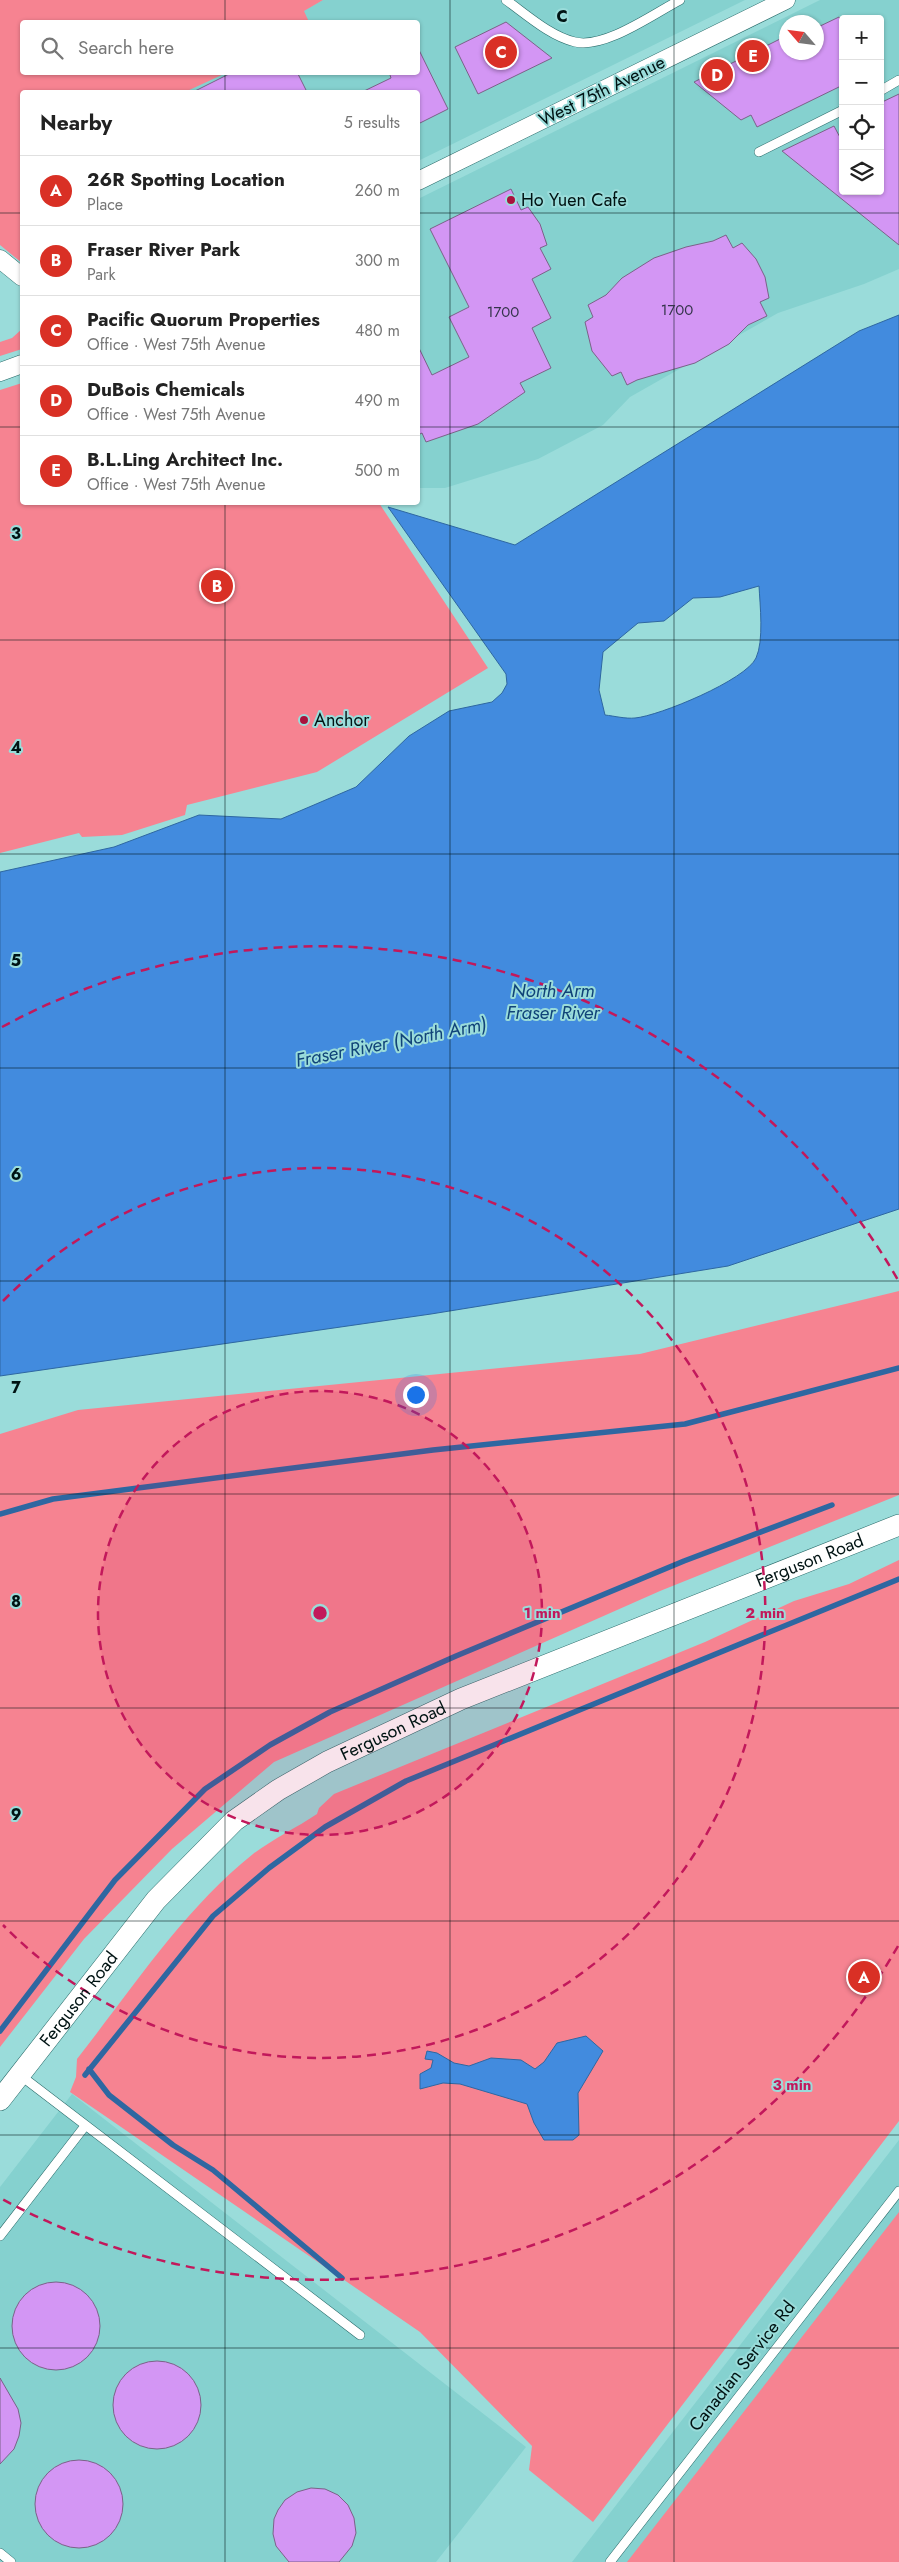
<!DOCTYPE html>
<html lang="en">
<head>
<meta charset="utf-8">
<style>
	body { margin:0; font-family:Jost,sans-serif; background:#f6f6f6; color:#222 }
	.controls { position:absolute; right:15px; top:15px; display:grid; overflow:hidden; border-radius:5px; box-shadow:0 1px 4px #0004 }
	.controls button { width:45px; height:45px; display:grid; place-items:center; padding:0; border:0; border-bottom:1px solid #e0e0e0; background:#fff; color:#222; font:25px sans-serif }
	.compass { position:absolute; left:779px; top:15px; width:45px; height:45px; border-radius:50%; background:#fff; box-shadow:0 1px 4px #0004; rotate:298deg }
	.you { position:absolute; left:415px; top:1394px; width:18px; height:18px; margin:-12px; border:4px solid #fff; border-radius:50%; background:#1a73e8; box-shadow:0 0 0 8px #1a73e833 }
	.badge { display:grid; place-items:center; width:32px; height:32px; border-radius:50%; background:#d93025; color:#fff; font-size:16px; font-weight:700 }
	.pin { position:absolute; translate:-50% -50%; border:2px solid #fff; box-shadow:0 1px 5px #0006 }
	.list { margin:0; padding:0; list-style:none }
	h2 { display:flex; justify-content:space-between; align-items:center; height:65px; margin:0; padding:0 20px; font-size:21px }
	h2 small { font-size:16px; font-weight:400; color:#767676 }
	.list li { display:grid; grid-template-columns:32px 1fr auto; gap:15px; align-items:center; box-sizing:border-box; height:70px; padding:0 20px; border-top:1px solid #e0e0e0 }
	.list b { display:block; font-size:19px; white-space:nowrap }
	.list p { margin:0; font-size:16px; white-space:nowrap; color:#767676 }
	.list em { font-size:16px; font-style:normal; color:#767676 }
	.icon { flex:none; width:28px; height:28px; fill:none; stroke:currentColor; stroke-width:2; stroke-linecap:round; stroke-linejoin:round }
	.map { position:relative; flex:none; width:899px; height:2562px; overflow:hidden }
	.search { position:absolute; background:#fff; box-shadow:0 1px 4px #0004; left:20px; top:20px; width:400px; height:55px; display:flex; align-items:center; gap:12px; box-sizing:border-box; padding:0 18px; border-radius:5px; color:#767676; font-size:19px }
	.panel { position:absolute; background:#fff; box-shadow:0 1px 4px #0004; left:20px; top:90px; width:400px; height:415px; border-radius:5px }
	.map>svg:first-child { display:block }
	.built { fill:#85d1cf; fill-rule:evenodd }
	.green { fill:#f68391 }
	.water { fill:#428bde; stroke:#2e67a1; fill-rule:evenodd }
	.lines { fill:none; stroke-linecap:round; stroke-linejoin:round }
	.stream { stroke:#2e67a1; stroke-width:5.5 }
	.building { fill:#d396f4; stroke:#7b6288 }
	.service-casing { stroke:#286a69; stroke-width:10 }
	.minor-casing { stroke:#286a69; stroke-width:19 }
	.tertiary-casing { stroke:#286a69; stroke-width:22 }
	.service { stroke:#fff; stroke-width:9 }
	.minor { stroke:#fff; stroke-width:18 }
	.tertiary { stroke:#fff; stroke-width:21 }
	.grid { fill:none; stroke:#001313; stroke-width:1; stroke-opacity:0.55 }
	.ring { fill:none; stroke:#c2185b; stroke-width:2.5; stroke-dasharray:9 6 }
	.poi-dot { fill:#a9123d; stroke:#9adcda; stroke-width:2 }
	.labels { text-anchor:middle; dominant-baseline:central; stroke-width:4; stroke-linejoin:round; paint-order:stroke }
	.number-label { font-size:15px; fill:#35344b }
	.street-label { font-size:18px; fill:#001313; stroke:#9adcda }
	.poi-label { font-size:18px; fill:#001313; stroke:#9adcda; text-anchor:start }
	.water-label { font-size:19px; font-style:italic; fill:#104378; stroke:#9adcda }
	.grid-label { font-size:16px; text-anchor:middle; font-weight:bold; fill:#001313; stroke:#9adcda; stroke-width:4; stroke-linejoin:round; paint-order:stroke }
	.centre { fill:#c2185b; stroke:#9adcda; stroke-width:2.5 }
	.ring-label { font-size:15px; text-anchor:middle; font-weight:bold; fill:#c2185b; stroke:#9adcda; stroke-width:4; stroke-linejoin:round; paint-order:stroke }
</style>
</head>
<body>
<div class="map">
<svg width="899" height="2562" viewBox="0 0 899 2562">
	<rect width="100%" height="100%" fill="#9adcda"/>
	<path class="built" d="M323,0H745L418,161V92H159L195,73L418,72V22H283Z
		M820,0H899V269L864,284L778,313L630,397L603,425L538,459L445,488H418V199ZM843,19H880V191H843ZM786,22H816V52H786Z
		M72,2094L526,2447L436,2562H0V2187Z
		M899,2140V2562H572Z"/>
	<path class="green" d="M0,0H323L304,11L309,22H22V72L226,73L185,92H22V263L0,245Z
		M22,329V349L0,356V342L12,338Z
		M22,383V502L379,503L488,668L317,772L187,805L185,815L122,835L82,837L79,833L0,853V390Z
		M899,1291V1495L660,1591L274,1762L172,1849L84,1939L0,2047V1434L78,1410L640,1354Z
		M899,1560V2121L593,2522L529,2470L532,2446L420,2332L70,2092L76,2077L77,2059C132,1989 183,1910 253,1854C273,1839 296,1828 317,1814L319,1808L334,1794L705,1642L794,1601L849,1584Z
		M899,2212V2562H627Z"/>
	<path class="water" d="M899,315V1209L728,1266L431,1314L0,1376V872L114,847L199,815L281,819L356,787L409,736L449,711L492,702L502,693L507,684L506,674L388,507L515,545L859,331ZM759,586C760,605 764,641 756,658C746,680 659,716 635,718C626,719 614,716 605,715L599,690L603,652L638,623L664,621L693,598L720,597Z
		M586,2036L603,2051L578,2093L579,2135L573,2140H544L534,2123L527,2104L460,2084L443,2083L420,2089V2074L431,2068L433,2060L425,2059L427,2051L437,2053L454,2063L469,2066L491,2058L521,2060L535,2069L544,2062L557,2043Z"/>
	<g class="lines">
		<path class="stream" d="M0,1514L53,1499L433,1450L685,1424L899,1368
			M0,2031L115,1880L205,1789L270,1745L330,1712L456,1656L684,1561L832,1505
			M89,2069L109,2095L173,2145L213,2170L342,2278
			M85,2075L213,1916L269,1868L325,1827L406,1781L899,1579"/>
	</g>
	<path class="building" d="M839,17L843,25V85L757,127L751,115L741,120L694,82L786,36V52H816V28Z
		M506,22L552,58L478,94L455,47Z
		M418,48L448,109L418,124V92H362L391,78L389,72H418Z
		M233,72H297L307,92H193Z
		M899,94V245L782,151L834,126L843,143V191H880V103Z
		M511,189L521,210L528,207L540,224L547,245L540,248L551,269L532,279L551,318L532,328L551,368L520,383L525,392L478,424L426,442L422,433L418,435V346L432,375L469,357L449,317L469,307L430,229Z
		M726,235L733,248L742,243L756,259L765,277L769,298L760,302L767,316L748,325L729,344L695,363L637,380L627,385L621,372L612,376L592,351L585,322L593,317L588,305L606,295L622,278L654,258L686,247L713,241Z
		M12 2326a44 44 0 1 1 88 0a44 44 0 1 1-88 0Z
		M113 2405a44 44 0 1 1 88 0a44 44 0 1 1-88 0Z
		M0,2378L18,2409L21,2423L19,2436L14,2449L0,2464Z
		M35 2504a44 44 0 1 1 88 0a44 44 0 1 1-88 0Z
		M311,2488L325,2489L338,2495L348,2505L354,2518L356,2533L352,2546L339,2562H289L276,2546L273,2534L274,2519L278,2510L285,2500L297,2492Z"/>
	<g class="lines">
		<g class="service-casing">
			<path id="service" d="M506,0C527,15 550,36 575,42C605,49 653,14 680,0
				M880,91L899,80
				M759,152L843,110
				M20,2075L360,2335
				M0,2236L85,2126
				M0,2553L11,2562
				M610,2562L899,2191"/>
		</g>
		<g class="minor-casing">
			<path id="minor" d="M418,181L786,0
				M0,259L22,277
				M0,372L22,364"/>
		</g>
		<g class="tertiary-casing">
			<g id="tertiary">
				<path id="s1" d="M0,2100L156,1900L234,1821L278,1790L327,1762L461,1699L899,1525"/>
			</g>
		</g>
		<use href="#service" class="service"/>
		<use href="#minor" class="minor"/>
		<use href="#tertiary" class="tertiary"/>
	</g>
	<path class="grid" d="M225,0V22M450,0V2562M674,0V2562M225,72V92M0,213H22M418,213H899M0,427H22M418,427H899M225,502V2562M0,640H899M0,854H899M0,1068H899M0,1281H899M0,1494H899M0,1708H899M0,1921H899M0,2135H899M0,2348H899"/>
	<circle cx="320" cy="1613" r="222" fill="#c2185b" fill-opacity=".12"/>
	<g class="ring">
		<circle cx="320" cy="1613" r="222"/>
		<path d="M3 1301A445 445 0 1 1 3 1925"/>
		<path d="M898 1946A667 667 0 0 1 2 2199M2 1027A667 667 0 0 1 898 1280"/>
	</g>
	<g class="poi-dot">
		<circle cx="511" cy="200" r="5"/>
		<circle cx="304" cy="720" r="5"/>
	</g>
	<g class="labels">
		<g class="number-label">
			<text x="677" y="310">1700</text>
			<text x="503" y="312">1700</text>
		</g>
		<g class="street-label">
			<text transform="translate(602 91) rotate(-26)">West 75th Avenue</text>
			<text stroke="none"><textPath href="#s1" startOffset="998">Ferguson Road</textPath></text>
			<text stroke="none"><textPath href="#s1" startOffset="548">Ferguson Road</textPath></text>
			<text stroke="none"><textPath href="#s1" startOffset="128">Ferguson Road</textPath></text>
			<text transform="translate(742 2366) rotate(-52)">Canadian Service Rd</text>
		</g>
		<g class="poi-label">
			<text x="521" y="200">Ho Yuen Cafe</text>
			<text x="314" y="720">Anchor</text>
		</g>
		<g class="water-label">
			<text x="553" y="990">North Arm<tspan x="553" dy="22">Fraser River</tspan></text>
			<text transform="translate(391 1042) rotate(-11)">Fraser River (North Arm)</text>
		</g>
	</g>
	<g class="grid-label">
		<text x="562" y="22">C</text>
		<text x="16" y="539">3</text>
		<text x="16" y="753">4</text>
		<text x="16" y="966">5</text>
		<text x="16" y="1180">6</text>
		<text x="16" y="1393">7</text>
		<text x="16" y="1607">8</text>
		<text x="16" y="1820">9</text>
	</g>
	<circle cx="320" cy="1613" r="8" class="centre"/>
	<g class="ring-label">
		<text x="542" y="1618">1 min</text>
		<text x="765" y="1618">2 min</text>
		<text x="792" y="2090">3 min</text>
	</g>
</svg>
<div class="controls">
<button>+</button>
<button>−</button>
<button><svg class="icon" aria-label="locate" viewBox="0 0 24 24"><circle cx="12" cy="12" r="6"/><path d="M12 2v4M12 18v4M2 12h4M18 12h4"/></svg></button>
<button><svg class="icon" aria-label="layers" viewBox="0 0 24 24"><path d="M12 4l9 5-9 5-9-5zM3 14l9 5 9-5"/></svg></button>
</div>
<svg class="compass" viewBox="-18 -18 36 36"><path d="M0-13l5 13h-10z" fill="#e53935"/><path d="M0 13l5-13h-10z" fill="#767676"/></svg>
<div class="you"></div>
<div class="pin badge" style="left:864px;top:1977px">A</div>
<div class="pin badge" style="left:217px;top:586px">B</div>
<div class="pin badge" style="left:501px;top:52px">C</div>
<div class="pin badge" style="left:717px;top:75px">D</div>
<div class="pin badge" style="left:753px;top:56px">E</div>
<div class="search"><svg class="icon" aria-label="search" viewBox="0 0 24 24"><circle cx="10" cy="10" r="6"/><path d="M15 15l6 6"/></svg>Search here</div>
<section class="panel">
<h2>Nearby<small>5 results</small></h2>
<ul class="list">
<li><span class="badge">A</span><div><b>26R Spotting Location</b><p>Place</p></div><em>260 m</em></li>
<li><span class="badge">B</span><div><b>Fraser River Park</b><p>Park</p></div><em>300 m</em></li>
<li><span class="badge">C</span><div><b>Pacific Quorum Properties</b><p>Office · West 75th Avenue</p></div><em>480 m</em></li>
<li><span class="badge">D</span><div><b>DuBois Chemicals</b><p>Office · West 75th Avenue</p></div><em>490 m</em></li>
<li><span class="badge">E</span><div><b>B.L.Ling Architect Inc.</b><p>Office · West 75th Avenue</p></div><em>500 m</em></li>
</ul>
</section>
</div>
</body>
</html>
